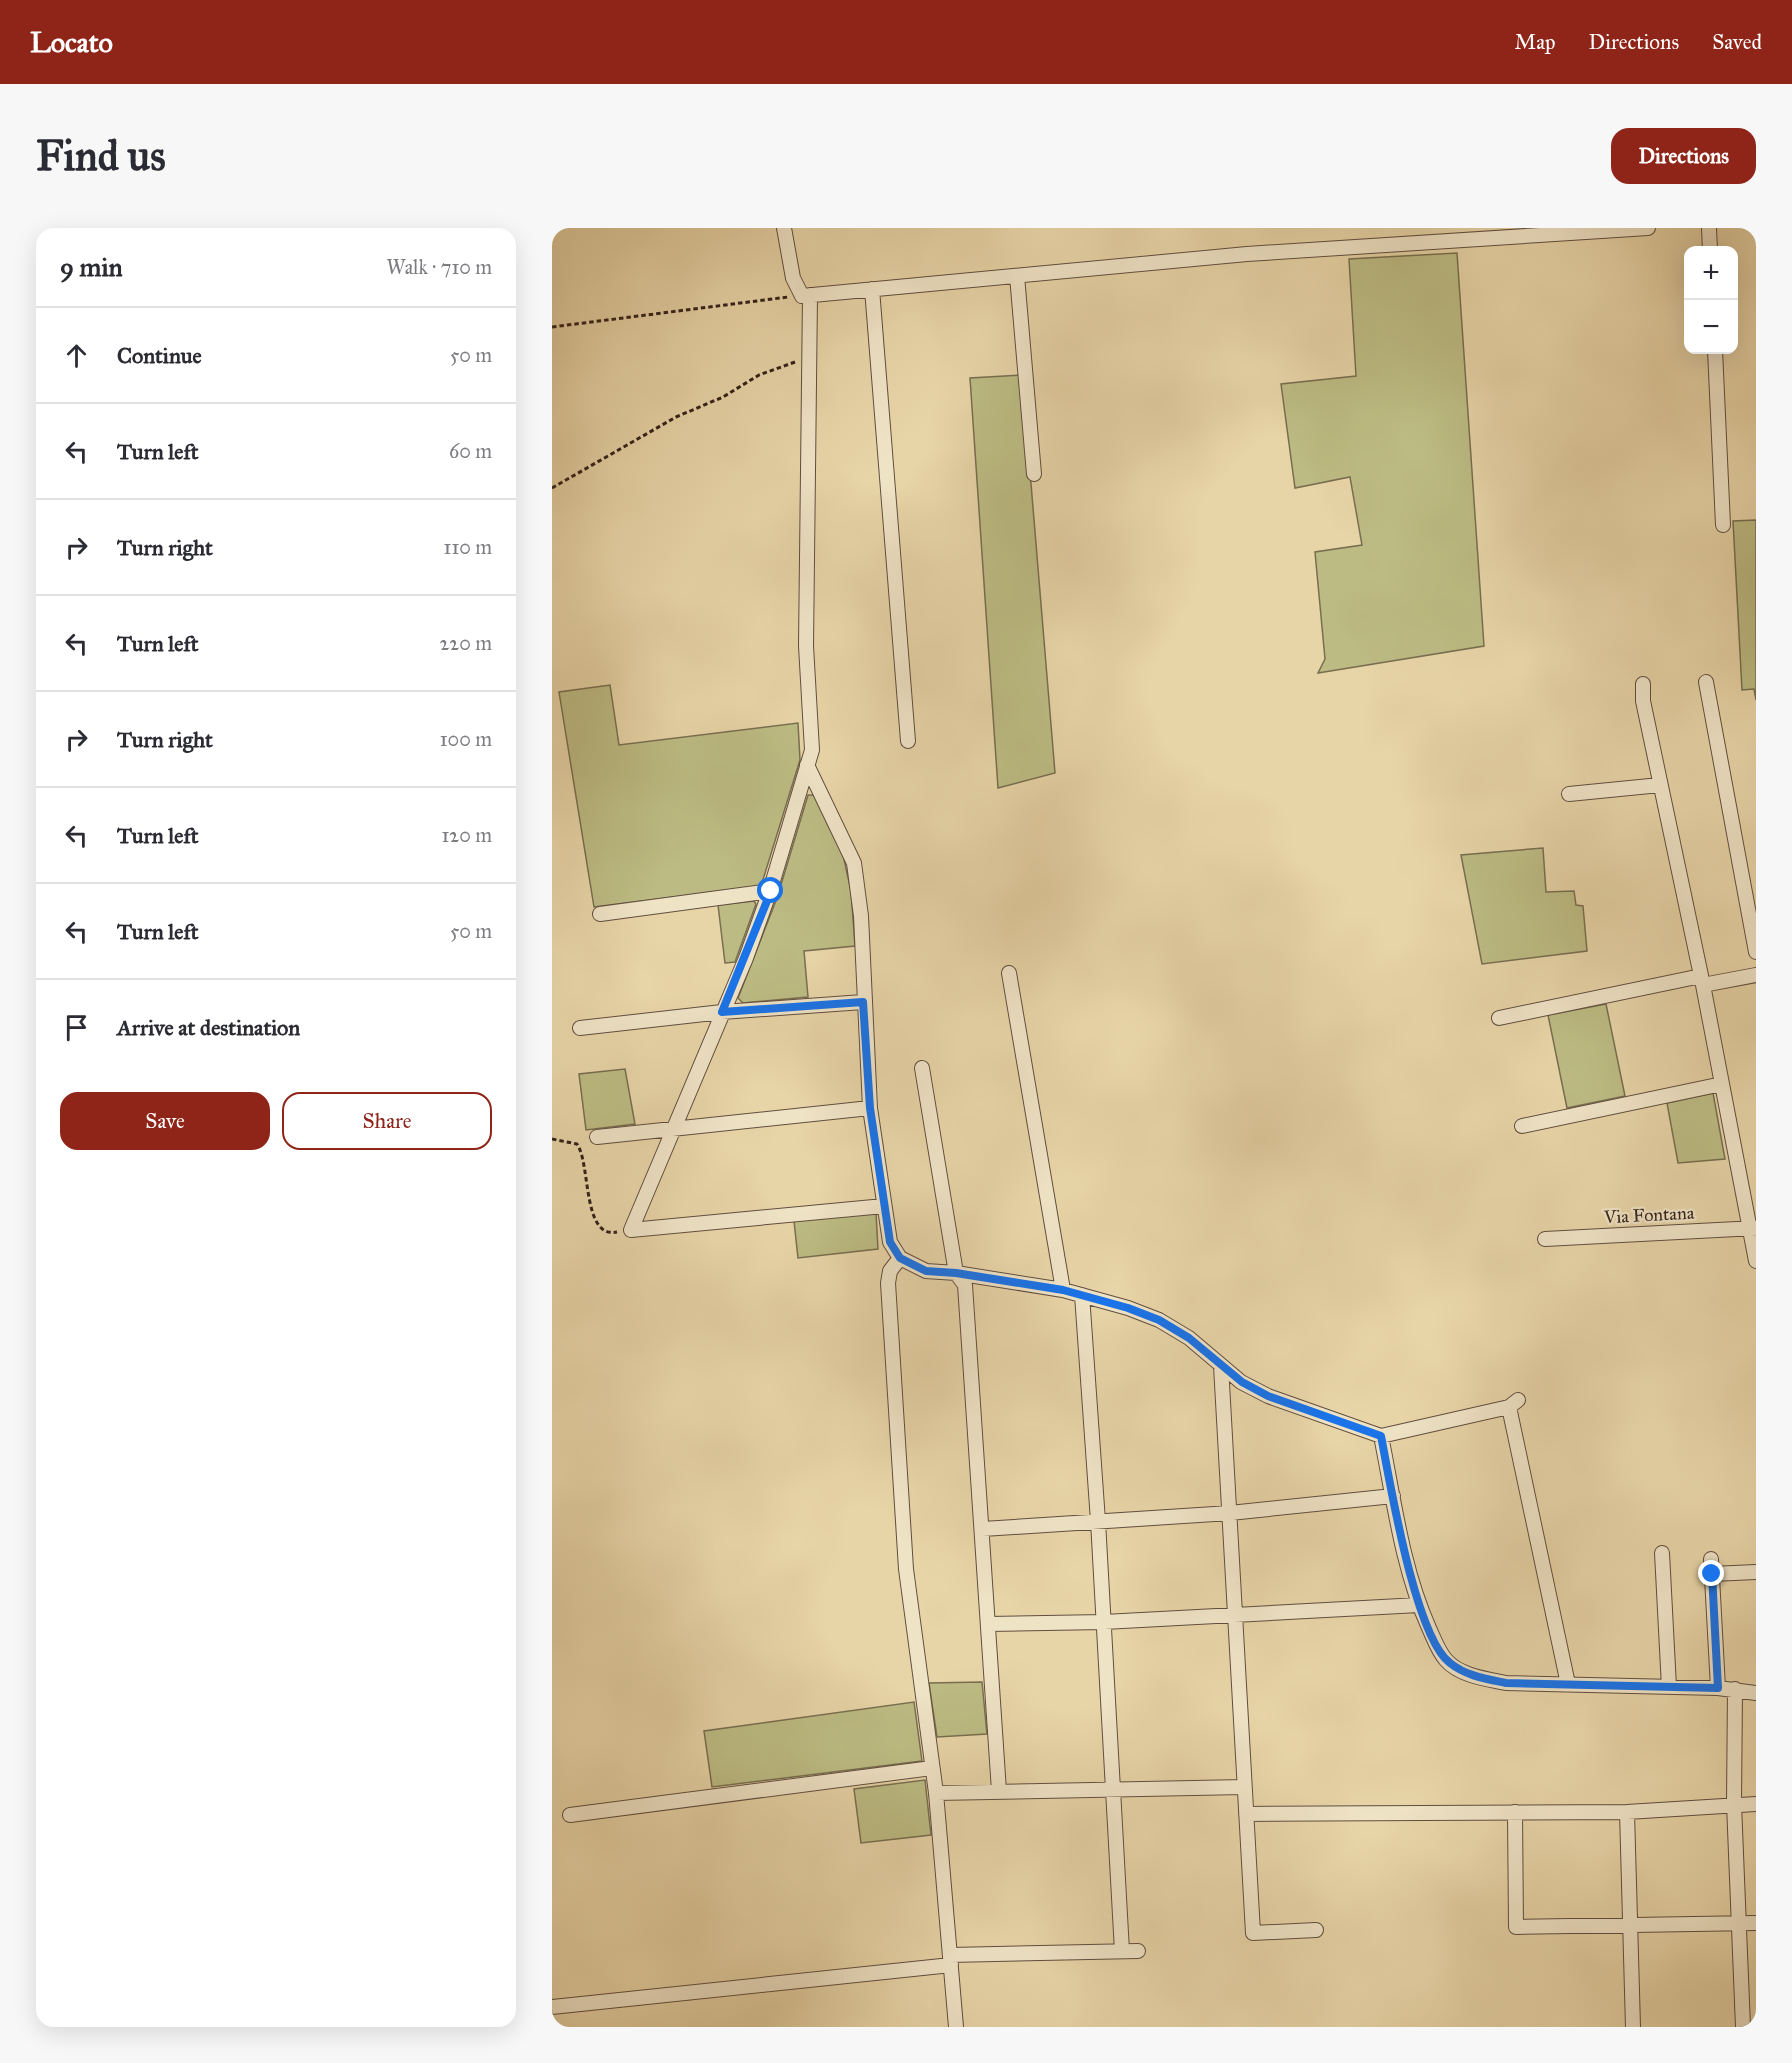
<!DOCTYPE html>
<html lang="en">
<head>
<meta charset="utf-8">
<style>
	body { margin:0; font-family:"IM FELL Great Primer",serif; background:#f7f7f7; color:#2b2b33 }
	.controls { position:absolute; right:18px; top:18px; display:grid; overflow:hidden; border-radius:12px; box-shadow:0 6px 24px #0002 }
	.controls button { width:54px; height:54px; display:grid; place-items:center; padding:0; border:0; border-bottom:2px solid #e1e1e2; background:#fff; color:#2b2b33; font:30px sans-serif }
	.stop { position:absolute; width:18px; height:18px; margin:-14px; border:4px solid #1a73e8; border-radius:50%; background:#fff }
	.stop.end { background:#1a73e8; border-color:#fff; box-shadow:0 2px 6px #0008 }
	.list { margin:0; padding:0; list-style:none }
	h2 { display:flex; justify-content:space-between; align-items:center; height:78px; margin:0; padding:0 24px; font-size:26px }
	h2 small { font-size:20px; font-weight:400; color:#7c7c81 }
	.list li { display:grid; grid-template-columns:39px 1fr auto; gap:18px; align-items:center; box-sizing:border-box; height:96px; padding:0 24px; border-top:2px solid #e1e1e2 }
	.list b { display:block; font-size:22px; white-space:nowrap }
	.list em { font-size:20px; font-style:normal; color:#7c7c81 }
	.actions { display:flex; gap:12px; padding:18px 24px }
	.actions a { flex:1; padding:14px 0; border:2px solid #8f2418; border-radius:18px; text-align:center; font-size:21px; color:#8f2418 }
	.actions .main { background:#8f2418; color:#fff }
	.icon { flex:none; width:33px; height:33px; fill:none; stroke:currentColor; stroke-width:2; stroke-linecap:round; stroke-linejoin:round }
	.map { position:relative; flex:none; width:1204px; height:1799px; overflow:hidden; border-radius:18px }
	header { display:flex; align-items:center; gap:36px; box-sizing:border-box; height:84px; padding:0 30px; background:#8f2418; color:#fff }
	header strong { font-size:28px }
	nav { display:flex; gap:33px; margin-inline-start:auto; font-size:21px }
	.intro { display:flex; align-items:center; justify-content:space-between; box-sizing:border-box; height:144px; padding:0 36px }
	h1 { margin:0; font-size:42px }
	.button { padding:15px 27px; border-radius:18px; background:#8f2418; color:#fff; font-size:21px; font-weight:700 }
	main { display:flex; gap:36px; padding:0 36px }
	aside { flex:1; background:#fff; border-radius:18px; box-shadow:0 6px 24px #0002 }
	.map>svg:first-child { display:block }
	.green { fill:#bcbb83; stroke:#786e50; stroke-width:1.5 }
	.lines { fill:none; stroke-linecap:round; stroke-linejoin:round }
	.minor-casing { stroke:#614e3f; stroke-width:16 }
	.path { stroke:#34221c; stroke-width:3; stroke-dasharray:4.5 3; stroke-linecap:butt }
	.minor { stroke:#efe3c6; stroke-width:14 }
	.route { stroke:#1a73e8; stroke-width:8 }
	.labels { text-anchor:middle; dominant-baseline:central; stroke-width:4.5; stroke-linejoin:round; paint-order:stroke }
	.street-label { font-size:18px; fill:#34221c; stroke:#efe3c6 }
</style>
</head>
<body>
<header>
<strong>Locato</strong>
<nav><a>Map</a><a>Directions</a><a>Saved</a></nav>
</header>
<div class="intro"><h1>Find us</h1><a class="button">Directions</a></div>
<main>
<aside>
<h2>9 min<small>Walk · 710 m</small></h2>
<ul class="list">
<li><svg class="icon" aria-label="ahead" viewBox="0 0 24 24"><path d="M12 20V5M6 11l6-6 6 6"/></svg><div><b>Continue</b></div><em>50 m</em></li>
<li><svg class="icon" aria-label="left" viewBox="0 0 24 24"><path d="M17 20v-9H6M10 6l-5 5 5 5"/></svg><div><b>Turn left</b></div><em>60 m</em></li>
<li><svg class="icon" aria-label="right" viewBox="0 0 24 24"><path d="M7 20v-9h11M14 6l5 5-5 5"/></svg><div><b>Turn right</b></div><em>110 m</em></li>
<li><svg class="icon" aria-label="left" viewBox="0 0 24 24"><path d="M17 20v-9H6M10 6l-5 5 5 5"/></svg><div><b>Turn left</b></div><em>220 m</em></li>
<li><svg class="icon" aria-label="right" viewBox="0 0 24 24"><path d="M7 20v-9h11M14 6l5 5-5 5"/></svg><div><b>Turn right</b></div><em>100 m</em></li>
<li><svg class="icon" aria-label="left" viewBox="0 0 24 24"><path d="M17 20v-9H6M10 6l-5 5 5 5"/></svg><div><b>Turn left</b></div><em>120 m</em></li>
<li><svg class="icon" aria-label="left" viewBox="0 0 24 24"><path d="M17 20v-9H6M10 6l-5 5 5 5"/></svg><div><b>Turn left</b></div><em>50 m</em></li>
<li><svg class="icon" aria-label="arrive" viewBox="0 0 24 24"><path d="M6 21V4h12l-3 4 3 4H6"/></svg><div><b>Arrive at destination</b></div></li>
</ul>
<div class="actions"><a class="main">Save</a><a>Share</a></div>
</aside>
<div class="map">
<svg width="1204" height="1799" viewBox="0 0 1204 1799">
	<rect width="100%" height="100%" fill="#e7d4a7"/>
	<filter id="stains"><feTurbulence type="fractalNoise" baseFrequency=".00333" numOctaves="4"/><feColorMatrix values="0 0 0 0 .2 0 0 0 0 .09 0 0 0 0 .02 0 0 0 .5 -.17"/></filter>
	<radialGradient id="worn" r=".72"><stop offset=".6" stop-color="#630" stop-opacity="0"/><stop offset="1" stop-color="#630" stop-opacity=".3"/></radialGradient>
	<path class="green" d="M905,25L932,418L766,445L773,431L763,324L810,317L798,249L743,260L729,156L804,148L797,31Z
		M470,147L503,545L446,560L418,150Z
		M1204,292V472L1202,461L1190,462L1181,293Z
		M58,457L67,517L246,495L248,532L209,658L42,679L7,464Z
		M256,567H262L291,627L299,663L303,718L252,723L256,769L191,775L186,770L225,670Z
		M991,620L994,664L1022,663L1024,677L1031,678L1035,723L930,736L909,627Z
		M202,673L204,676L183,734L173,735L166,677Z
		M1054,776L1073,868L1015,880L996,787Z
		M73,841L83,896L34,902L27,846Z
		M1161,865L1173,931L1126,935L1115,875Z
		M324,985L326,1021L246,1030L242,993Z
		M430,1454L435,1506L385,1509L377,1455Z
		M362,1474L370,1533L160,1559L152,1503Z
		M373,1552L379,1607L309,1615L302,1561Z"/>
	<g class="lines">
		<g class="minor-casing">
			<path id="minor" d="M232,0L241,50L250,68L695,26L1096,0
				M1157,0L1158,22
				M465,48L482,246
				M320,61L356,513
				M258,67L254,418L260,522L218,663L194,730L79,1002L332,978
				M1163,122L1171,297
				M1154,454L1204,724
				M1091,456V473L1151,757L1204,1033
				M255,537L302,635L309,688L318,880L338,1014L348,1030L374,1043L404,1045L511,1062L576,1080L607,1092L637,1110L689,1154L716,1168L829,1208L957,1179L966,1172
				M1017,566L1108,557
				M48,686L218,663
				M457,745L511,1062
				M1151,757L1204,747
				M947,790L1149,748
				M28,800L170,784L311,774
				M370,840L404,1045L413,1057L447,1563
				M970,898L1170,856
				M45,909L318,880
				M993,1011L1204,1000
				M348,1030L338,1043L336,1055L354,1341L384,1565L404,1799
				M530,1067L546,1293L570,1723
				M669,1138L701,1705L764,1702
				M957,1179L1016,1456
				M829,1208C842,1272 850,1340 877,1400C882,1411 886,1423 894,1432C908,1448 935,1451 954,1455L1166,1460L1204,1465
				M431,1301L678,1285L841,1268
				M1110,1325L1117,1459
				M1159,1331L1166,1460
				M1160,1346L1204,1344
				M437,1396L552,1394L867,1377
				M1183,1461L1182,1576L1191,1799
				M384,1565L692,1559
				M963,1584L964,1699L1204,1695
				M1075,1584L1081,1799
				M694,1586L1075,1584L1204,1576
				M18,1587L380,1540
				M398,1727L586,1723
				M0,1779L399,1737"/>
		</g>
		<path class="path" d="M0,99L236,69
			M0,260L124,189L171,169L207,147L243,134
			M0,911L25,916C39,936 30,1011 65,1004"/>
		<use href="#minor" class="minor"/>
	</g>
	<g class="lines">
		<path class="route" d="M219,663L170,784L311,774L318,880L338,1014L348,1030L374,1043L404,1045L511,1062L576,1080L607,1092L637,1110L690,1154L716,1168L829,1208C838,1254 863,1409 898,1435C914,1448 935,1451 954,1455L1166,1460L1160,1346"/>
	</g>
	<g class="labels">
		<g class="street-label">
			<text transform="translate(1097 987) rotate(-3)">Via Fontana</text>
		</g>
	</g>
	<rect width="100%" height="100%" filter="url(#stains)"/>
	<rect width="100%" height="100%" fill="url(#worn)"/>
</svg>
<div class="controls">
<button>+</button>
<button>−</button>
</div>
<div class="stop" style="left:219px;top:663px"></div>
<div class="stop end" style="left:1160px;top:1346px"></div>
</div>
</main>
</body>
</html>
